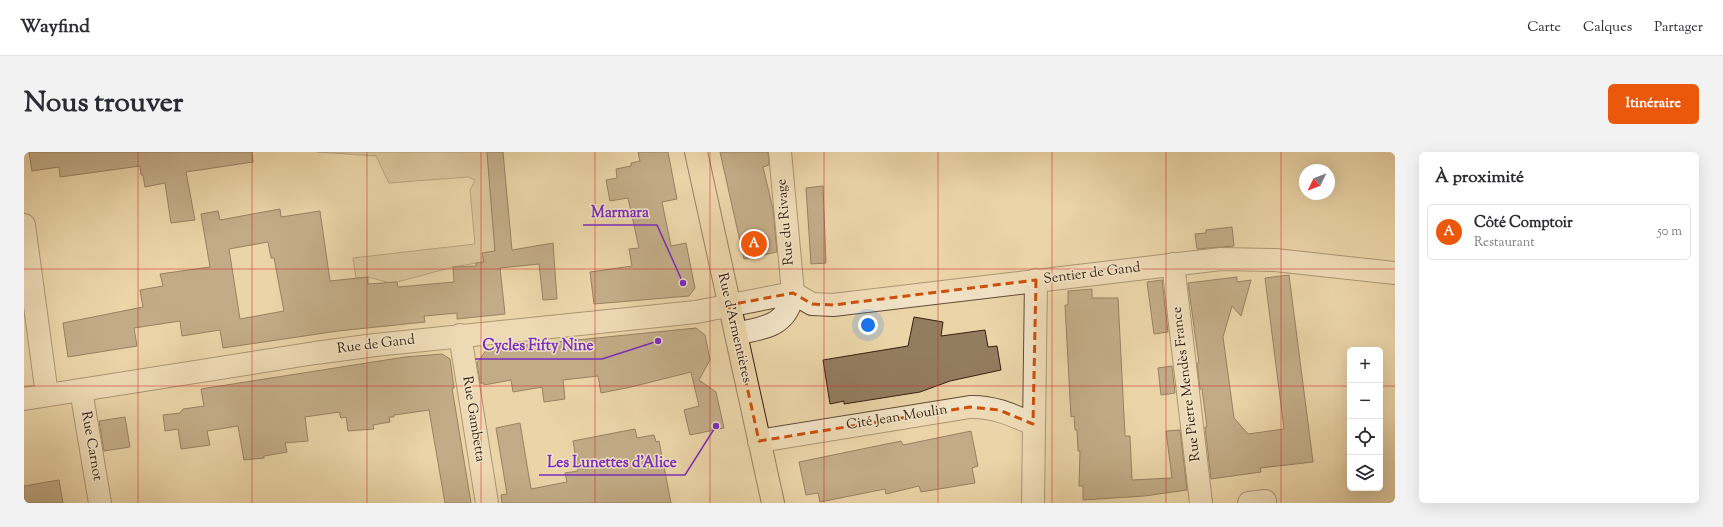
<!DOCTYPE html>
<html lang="fr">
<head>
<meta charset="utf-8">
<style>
	body { margin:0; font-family:"Sorts Mill Goudy",serif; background:#f2f2f3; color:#2b2b33 }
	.controls { position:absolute; right:12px; bottom:12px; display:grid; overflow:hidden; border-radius:6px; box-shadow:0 4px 16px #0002 }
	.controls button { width:36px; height:36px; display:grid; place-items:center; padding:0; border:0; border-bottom:1px solid #e1e1e2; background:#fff; color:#2b2b33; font:20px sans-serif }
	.compass { position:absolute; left:1275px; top:12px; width:36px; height:36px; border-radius:50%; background:#fff; box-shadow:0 4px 16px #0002; rotate:227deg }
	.you { position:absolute; left:844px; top:173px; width:14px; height:14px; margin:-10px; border:3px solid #fff; border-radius:50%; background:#1a73e8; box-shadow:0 0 0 6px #1a73e833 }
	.badge { display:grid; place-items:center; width:26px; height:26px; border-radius:50%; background:#ea580c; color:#fff; font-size:13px; font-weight:700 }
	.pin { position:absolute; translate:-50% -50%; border:2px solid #fff; box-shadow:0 1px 4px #0006 }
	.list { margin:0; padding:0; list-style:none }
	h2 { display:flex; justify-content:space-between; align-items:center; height:52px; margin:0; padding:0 16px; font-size:17px }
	h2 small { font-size:13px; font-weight:400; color:#7c7c81 }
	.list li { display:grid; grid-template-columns:26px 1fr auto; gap:12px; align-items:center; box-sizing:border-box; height:56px; margin:0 8px 8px; padding:0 8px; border:1px solid #e1e1e2; border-radius:6px }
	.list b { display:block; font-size:15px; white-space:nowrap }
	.list p { margin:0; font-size:13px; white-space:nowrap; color:#7c7c81 }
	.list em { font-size:13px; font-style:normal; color:#7c7c81 }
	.icon { flex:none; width:22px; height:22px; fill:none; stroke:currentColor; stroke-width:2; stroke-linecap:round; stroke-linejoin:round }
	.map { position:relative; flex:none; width:1371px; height:351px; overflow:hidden; border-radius:6px }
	header { display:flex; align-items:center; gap:24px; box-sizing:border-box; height:56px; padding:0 20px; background:#fff; border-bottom:1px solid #e1e1e2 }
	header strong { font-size:19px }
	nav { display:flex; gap:22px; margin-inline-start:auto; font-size:14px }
	.intro { display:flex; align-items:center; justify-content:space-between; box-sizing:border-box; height:96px; padding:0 24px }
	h1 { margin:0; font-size:28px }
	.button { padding:10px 18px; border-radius:6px; background:#ea580c; color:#fff; font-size:14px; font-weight:700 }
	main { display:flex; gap:24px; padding:0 24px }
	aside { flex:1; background:#fff; border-radius:6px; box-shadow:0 4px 16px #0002 }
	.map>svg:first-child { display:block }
	.green { fill:#cbb58e; stroke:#806a4e }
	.building { fill:#937d5f; stroke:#351f0f; fill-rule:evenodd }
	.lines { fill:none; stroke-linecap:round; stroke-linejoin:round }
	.minor-casing { stroke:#624c35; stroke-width:24 }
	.major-casing { stroke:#351f0f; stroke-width:24 }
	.minor { stroke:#f1e3c6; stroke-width:22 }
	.major { stroke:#ead4a8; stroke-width:22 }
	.marked { fill:none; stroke:#cd500c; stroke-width:3; stroke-dasharray:8 5; stroke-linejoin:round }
	.grid { fill:none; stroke:#d62828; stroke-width:1; stroke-opacity:0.55 }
	.labels { text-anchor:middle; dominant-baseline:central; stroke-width:3; stroke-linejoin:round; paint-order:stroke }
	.street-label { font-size:14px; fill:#351f0f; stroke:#f1e3c6 }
	.leader { fill:none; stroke:#7b2cbf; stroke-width:1.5 }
	.callout-dot { fill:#7b2cbf; stroke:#f1e3c6; stroke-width:1.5 }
	.callout-label { font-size:15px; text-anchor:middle; font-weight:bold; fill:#7b2cbf; stroke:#f1e3c6; stroke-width:3; stroke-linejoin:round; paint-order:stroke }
</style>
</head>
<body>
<header>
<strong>Wayfind</strong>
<nav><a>Carte</a><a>Calques</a><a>Partager</a></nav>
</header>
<div class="intro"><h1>Nous trouver</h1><a class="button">Itinéraire</a></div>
<main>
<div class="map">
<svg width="1371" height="351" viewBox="0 0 1371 351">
	<rect width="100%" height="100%" fill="#ead4a8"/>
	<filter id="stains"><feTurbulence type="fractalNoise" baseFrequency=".005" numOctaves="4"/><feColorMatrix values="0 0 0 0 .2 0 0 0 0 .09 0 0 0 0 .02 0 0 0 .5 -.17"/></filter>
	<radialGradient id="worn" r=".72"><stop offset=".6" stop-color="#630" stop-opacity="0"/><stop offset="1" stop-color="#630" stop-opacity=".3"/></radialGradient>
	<path class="green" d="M293,0H463L471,99L459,101V110L429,115L373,130L366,131L344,125L332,126L329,106L451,92L446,38L451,28L444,25L365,31L352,4Z"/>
	<path class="building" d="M5,0H228L229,10L162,20L171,68L147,71L141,31L121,35L119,23H117L116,14L36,25L35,15L8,19Z
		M463,0H479L488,98L529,91L533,147L519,148L515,112L476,116L481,162L433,167V161L400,164L401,170L314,179L199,196L196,178L158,184L156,169L110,176L113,194L44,205L39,171L119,155L116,138L139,134L136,122L186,115L177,62L194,59L196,68L256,57L257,65L296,59L306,129L344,125V132L373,130L374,135L430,130L429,115L452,114V111L460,110L458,101L471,99ZM244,90L247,106H250L260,159L216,167L205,97Z
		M614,0H644L653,47L638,50L647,94L662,91L671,136L665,144L570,152L566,120L608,114L605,97L615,96L604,46L586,49L582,28L593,26L592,17L607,14V11L616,9Z
		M696,0H744L745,13L739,15L749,57L753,100L720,107Z
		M799,34L802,111L787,112L782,36Z
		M1208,75L1210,94L1173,97L1171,82L1182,81V78Z
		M1265,123L1289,310L1236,316L1237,320L1187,327L1181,275H1183L1178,237H1176L1173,211H1175L1164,131L1213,125V130L1227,128L1217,164L1208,154L1199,185L1210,266L1224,282L1260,277L1241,126Z
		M1138,128L1144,180L1130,182L1123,130Z
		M1068,137V146H1094L1101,284H1106L1108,328L1148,326L1142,279L1156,278L1163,338L1120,344L1059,348V334H1055L1056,299H1054L1053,278H1051L1050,264L1047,265L1041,153H1044V139Z
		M890,165L919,170L917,184L961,178L964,195L973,194L977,218L926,229L896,240L820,252V249L806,252L799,208L884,194Z
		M672,176L681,183L686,208L675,228L692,240L700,276L666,283L660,258L675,254L667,220L607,235L577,241L574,224L539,228L541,247L520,250L518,235L489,240L487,228L460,233V231H456L453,211L463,197Z
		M418,202L426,207L430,236H428L447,351H421L405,258L370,263V265H365L366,270L349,273L350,277L324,279L322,265L317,266L315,260L281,265L284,289L261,291L263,300L240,304V306L220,308L214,274L183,279L186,293L157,297L154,277L141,279L139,263L156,261L159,257L180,254L177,237L381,205Z
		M1148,214L1151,241L1137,243L1134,216Z
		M101,265L106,295L80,299L75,269Z
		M496,271L507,337L543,330L541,321L554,319L549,289L611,277L613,286L630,283L632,290L635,289L647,351H478L477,343L483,342L472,276Z
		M947,279L954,314L948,316L951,331L897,340L895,334L862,342L861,337L796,350L794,341L782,343L775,310L877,289L879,293Z
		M35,328L39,351H0V334Z"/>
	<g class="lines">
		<g class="minor-casing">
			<path id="minor" d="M0,73L23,243
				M1149,112L1177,351
				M769,141L788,152L809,153L1197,107L1251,108L1371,121
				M712,182C741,175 763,175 769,141L756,0
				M436,183L463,351
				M57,238L76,351
				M0,247L291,201L351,193L672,160L769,141
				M735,289L946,255C969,254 988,263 1009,272
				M1009,351L1012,128
				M1225,351L1241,349V351"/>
		</g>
		<g class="major-casing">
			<path id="major" d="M672,0L749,351"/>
		</g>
		<use href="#minor" class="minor"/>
		<use href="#major" class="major"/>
	</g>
	<path d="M0 0H1371V351H0ZM1012,128L1009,272L975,258L946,255L735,289L705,153L769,141L788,152L809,153Z" fill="#ead4a8" fill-opacity=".55" fill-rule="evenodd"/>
	<path class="marked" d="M1012,128L1009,272L975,258L946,255L735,289L705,153L769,141L788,152L809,153Z"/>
	<path class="grid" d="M114,0V351M228,0V351M343,0V351M457,0V351M571,0V351M686,0V351M800,0V351M914,0V351M1028,0V351M1142,0V351M1257,0V351M0,117H1371M0,234H1326M1356,234H1371"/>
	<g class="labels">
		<g class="street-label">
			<text transform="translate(762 70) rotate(-95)">Rue du Rivage</text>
			<text transform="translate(1068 122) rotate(-7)">Sentier de Gand</text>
			<text transform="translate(710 176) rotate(77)">Rue d'Armentières</text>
			<text transform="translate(352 193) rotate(-7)">Rue de Gand</text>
			<text transform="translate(1163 232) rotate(-97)">Rue Pierre Mendès France</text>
			<text transform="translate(873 266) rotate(-9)">Cité Jean Moulin</text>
			<text transform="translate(449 267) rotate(81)">Rue Gambetta</text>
			<text transform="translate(67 294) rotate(80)">Rue Carnot</text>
		</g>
	</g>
	<path class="leader" d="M659 131L633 73H559M634 189L578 207H451M692 274L661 323H515"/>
	<g class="callout-dot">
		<circle cx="659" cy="131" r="4"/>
		<circle cx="634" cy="189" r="4"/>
		<circle cx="692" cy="274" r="4"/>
	</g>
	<g class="callout-label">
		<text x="596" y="65">Marmara</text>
		<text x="514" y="198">Cycles Fifty Nine</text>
		<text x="588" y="315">Les Lunettes d'Alice</text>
	</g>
	<rect width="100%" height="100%" filter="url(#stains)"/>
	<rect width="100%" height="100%" fill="url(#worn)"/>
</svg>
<div class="controls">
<button>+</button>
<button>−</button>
<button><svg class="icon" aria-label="locate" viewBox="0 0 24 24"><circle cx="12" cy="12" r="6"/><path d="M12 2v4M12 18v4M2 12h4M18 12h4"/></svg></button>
<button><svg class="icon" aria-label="layers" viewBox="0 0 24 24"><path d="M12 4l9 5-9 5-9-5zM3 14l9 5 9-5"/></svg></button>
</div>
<svg class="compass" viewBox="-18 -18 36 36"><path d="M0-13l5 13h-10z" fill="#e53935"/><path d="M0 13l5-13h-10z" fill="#7c7c81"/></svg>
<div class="you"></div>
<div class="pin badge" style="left:730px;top:92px">A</div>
</div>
<aside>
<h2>À proximité<small></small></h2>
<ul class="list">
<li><span class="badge">A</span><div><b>Côté Comptoir</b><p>Restaurant</p></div><em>50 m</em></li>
</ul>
</aside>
</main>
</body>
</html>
